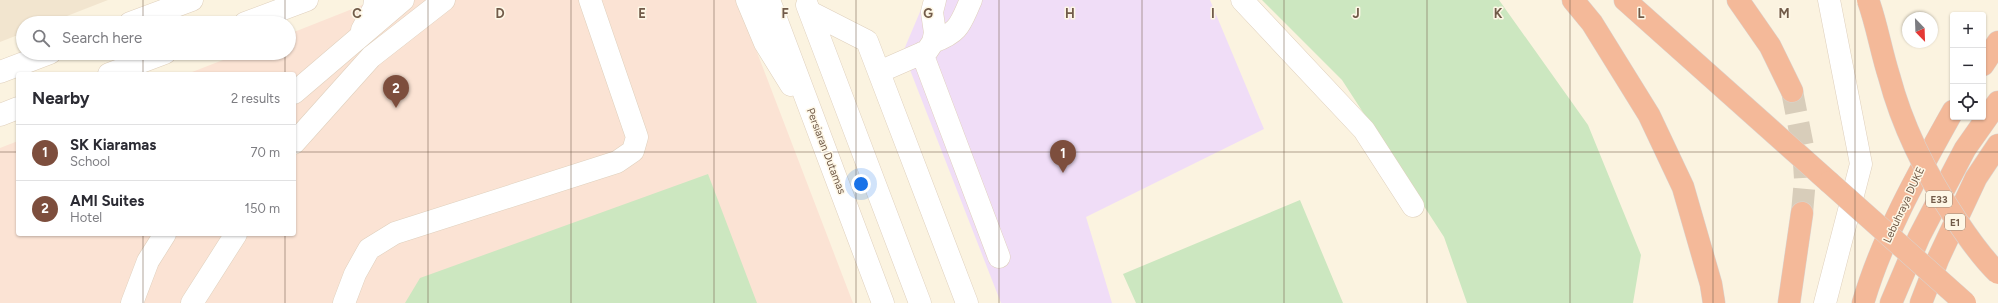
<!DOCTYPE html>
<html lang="en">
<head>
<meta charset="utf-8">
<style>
	body { margin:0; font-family:Figtree,sans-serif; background:#f7f7f7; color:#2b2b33 }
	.controls { position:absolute; right:12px; top:12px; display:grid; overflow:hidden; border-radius:4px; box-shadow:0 1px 3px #0004 }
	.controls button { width:36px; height:36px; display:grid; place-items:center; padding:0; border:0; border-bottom:1px solid #e1e1e2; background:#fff; color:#2b2b33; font:20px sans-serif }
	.compass { position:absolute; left:1902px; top:12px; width:36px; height:36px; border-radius:50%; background:#fff; box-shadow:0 1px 3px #0004; rotate:157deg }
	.you { position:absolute; left:861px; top:184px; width:14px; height:14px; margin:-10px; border:3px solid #fff; border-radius:50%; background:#1a73e8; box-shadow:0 0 0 6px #1a73e833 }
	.badge { display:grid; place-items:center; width:26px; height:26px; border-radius:50%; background:#7d4e3d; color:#fff; font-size:13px; font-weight:700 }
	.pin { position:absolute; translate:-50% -33px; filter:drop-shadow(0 1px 2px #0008) }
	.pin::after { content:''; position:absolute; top:21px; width:14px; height:12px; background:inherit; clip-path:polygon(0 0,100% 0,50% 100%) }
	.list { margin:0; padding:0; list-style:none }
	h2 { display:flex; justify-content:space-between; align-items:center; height:52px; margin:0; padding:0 16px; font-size:17px }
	h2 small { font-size:13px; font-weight:400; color:#7c7c81 }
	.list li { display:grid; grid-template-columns:26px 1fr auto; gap:12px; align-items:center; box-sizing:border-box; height:56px; padding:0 16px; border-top:1px solid #e1e1e2 }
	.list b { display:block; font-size:15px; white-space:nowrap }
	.list p { margin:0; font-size:13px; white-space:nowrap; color:#7c7c81 }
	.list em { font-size:13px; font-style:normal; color:#7c7c81 }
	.icon { flex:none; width:22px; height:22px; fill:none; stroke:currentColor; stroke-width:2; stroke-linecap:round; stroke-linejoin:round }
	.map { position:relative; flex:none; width:1998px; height:303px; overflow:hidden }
	.search { position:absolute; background:#fff; box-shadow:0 1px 3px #0004; left:16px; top:16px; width:280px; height:44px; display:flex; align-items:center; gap:10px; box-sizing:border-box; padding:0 14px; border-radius:22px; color:#7c7c81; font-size:15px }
	.panel { position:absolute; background:#fff; box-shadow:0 1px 3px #0004; left:16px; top:72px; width:280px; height:164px; border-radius:4px }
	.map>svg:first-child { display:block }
	.residential { fill:#f2e5cf }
	.commercial { fill:#fbe3d4 }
	.education { fill:#f0ddf7 }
	.green { fill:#cce7c0 }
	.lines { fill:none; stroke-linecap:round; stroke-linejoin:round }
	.highway-tunnel { stroke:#d8cdba; stroke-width:22; stroke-dasharray:22 11; stroke-linecap:butt }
	.minor-casing { stroke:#dfd0bd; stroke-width:23 }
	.highway-casing { stroke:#dad4d0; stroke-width:23 }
	.minor { stroke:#fff; stroke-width:22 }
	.highway { stroke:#f4b999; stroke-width:22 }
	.highway-bridge-casing { stroke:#dad4d0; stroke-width:23; stroke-linecap:butt }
	.highway-bridge { stroke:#f4b999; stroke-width:22 }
	.grid { fill:none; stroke:#715b49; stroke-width:1; stroke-opacity:0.55 }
	.labels { text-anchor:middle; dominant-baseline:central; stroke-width:3; stroke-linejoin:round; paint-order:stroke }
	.shield { fill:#fef7e6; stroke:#9b8a78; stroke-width:1 }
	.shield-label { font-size:10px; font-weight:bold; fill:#715b49 }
	.street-label { font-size:11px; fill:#715b49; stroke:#fef7e6 }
	.grid-label { font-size:13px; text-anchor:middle; font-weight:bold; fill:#715b49; stroke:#fef7e6; stroke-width:3; stroke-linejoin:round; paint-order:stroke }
</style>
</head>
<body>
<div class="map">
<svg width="1998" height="303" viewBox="0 0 1998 303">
	<rect width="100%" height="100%" fill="#fbf3e0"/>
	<path class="residential" d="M0,0H108L49,23H23V33L0,42Z"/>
	<path class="commercial" d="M375,0H737L853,303H0V148L18,141V234H294V74H187L241,53H289V34Z"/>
	<path class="education" d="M925,0H1210L1264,129L1086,217L1112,303H1001L903,52Z"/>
	<path class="green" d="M1262,0H1499L1588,125L1641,255L1633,303H1467L1444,237L1342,80Z
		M708,174L757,303H405L420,278Z
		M1300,200L1343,303H1136L1123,274Z"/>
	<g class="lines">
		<path class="highway-tunnel" d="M1792,91L1803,147L1805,179L1802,213"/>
		<g class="minor-casing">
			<path id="minor" d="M747,0L765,43L791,85
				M769,0L883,303
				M1242,0L1364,130L1413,206
				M807,5L920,303
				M810,12L867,41L967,303
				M130,23L192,0
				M245,23L307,0
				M362,30L374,8L375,0
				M933,42C960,32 960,24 971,0
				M922,53L999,257
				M0,72L50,53
				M879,72L927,51L933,42L935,33L932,12L935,0
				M109,74L165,53
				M294,93L403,0
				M0,115L18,108
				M294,143L371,57L444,0
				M132,303L148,261L165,234
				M192,303L236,234
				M344,303L355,274L369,249L395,233L617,162L633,151L637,137L590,0
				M1825,303L1861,164L1829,0"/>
		</g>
		<g class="highway-casing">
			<path id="highway" d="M1573,0L1592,23L1649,115L1683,187L1711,284L1714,303
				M1625,0L1829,182
				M1738,0L1770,46L1792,91
				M1983,65L1998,42
				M1789,303L1802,213
				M1863,303C1883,235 1919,172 1953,111
				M1891,303L1919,237L1965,149L1998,102
				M1921,303L1938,259L1976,178L1998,145"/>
		</g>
		<use href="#minor" class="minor"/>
		<use href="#highway" class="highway"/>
		<g class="highway-bridge-casing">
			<path id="highway-bridge" d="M1868,0C1877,25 1881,51 1889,76C1903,129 1927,176 1957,221C1969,239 1982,258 1998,273
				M1829,182L1965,303"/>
		</g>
		<use href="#highway-bridge" class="highway-bridge"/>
	</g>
	<path class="grid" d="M143,0V23M285,0V23M428,0V303M571,0V303M714,0V303M856,0V303M999,0V303M1142,0V303M1284,0V303M1427,0V303M1570,0V303M1713,0V303M1855,0V303M143,53V74M285,53V74M0,152H18M294,152H1998M143,234V303M285,234V303"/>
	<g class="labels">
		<g class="shield">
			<rect x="1926" y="191" width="26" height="16" rx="3"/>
			<rect x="1945" y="214" width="20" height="16" rx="3"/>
		</g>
		<g class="shield-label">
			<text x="1939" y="199">E33</text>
			<text x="1955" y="222">E1</text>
		</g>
		<g class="street-label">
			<text transform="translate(826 151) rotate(69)">Persiaran Dutamas</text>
			<text transform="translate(1904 205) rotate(-65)">Lebuhraya DUKE</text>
		</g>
	</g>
	<g class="grid-label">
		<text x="357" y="18">C</text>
		<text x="500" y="18">D</text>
		<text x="642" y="18">E</text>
		<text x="785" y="18">F</text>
		<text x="928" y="18">G</text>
		<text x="1070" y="18">H</text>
		<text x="1213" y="18">I</text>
		<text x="1356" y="18">J</text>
		<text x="1498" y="18">K</text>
		<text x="1641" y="18">L</text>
		<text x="1784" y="18">M</text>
	</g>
</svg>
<div class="controls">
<button>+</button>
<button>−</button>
<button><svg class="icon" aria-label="locate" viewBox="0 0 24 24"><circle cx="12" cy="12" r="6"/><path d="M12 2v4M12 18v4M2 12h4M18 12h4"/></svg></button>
</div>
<svg class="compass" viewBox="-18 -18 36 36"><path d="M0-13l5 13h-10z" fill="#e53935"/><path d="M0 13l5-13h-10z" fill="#7c7c81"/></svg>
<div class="you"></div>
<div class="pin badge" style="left:1063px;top:173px">1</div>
<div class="pin badge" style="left:396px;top:108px">2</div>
<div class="search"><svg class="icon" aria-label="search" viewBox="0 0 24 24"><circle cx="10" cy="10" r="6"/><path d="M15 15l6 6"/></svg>Search here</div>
<section class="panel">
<h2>Nearby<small>2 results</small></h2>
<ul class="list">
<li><span class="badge">1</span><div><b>SK Kiaramas</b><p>School</p></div><em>70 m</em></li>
<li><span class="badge">2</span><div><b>AMI Suites</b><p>Hotel</p></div><em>150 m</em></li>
</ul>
</section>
</div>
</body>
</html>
